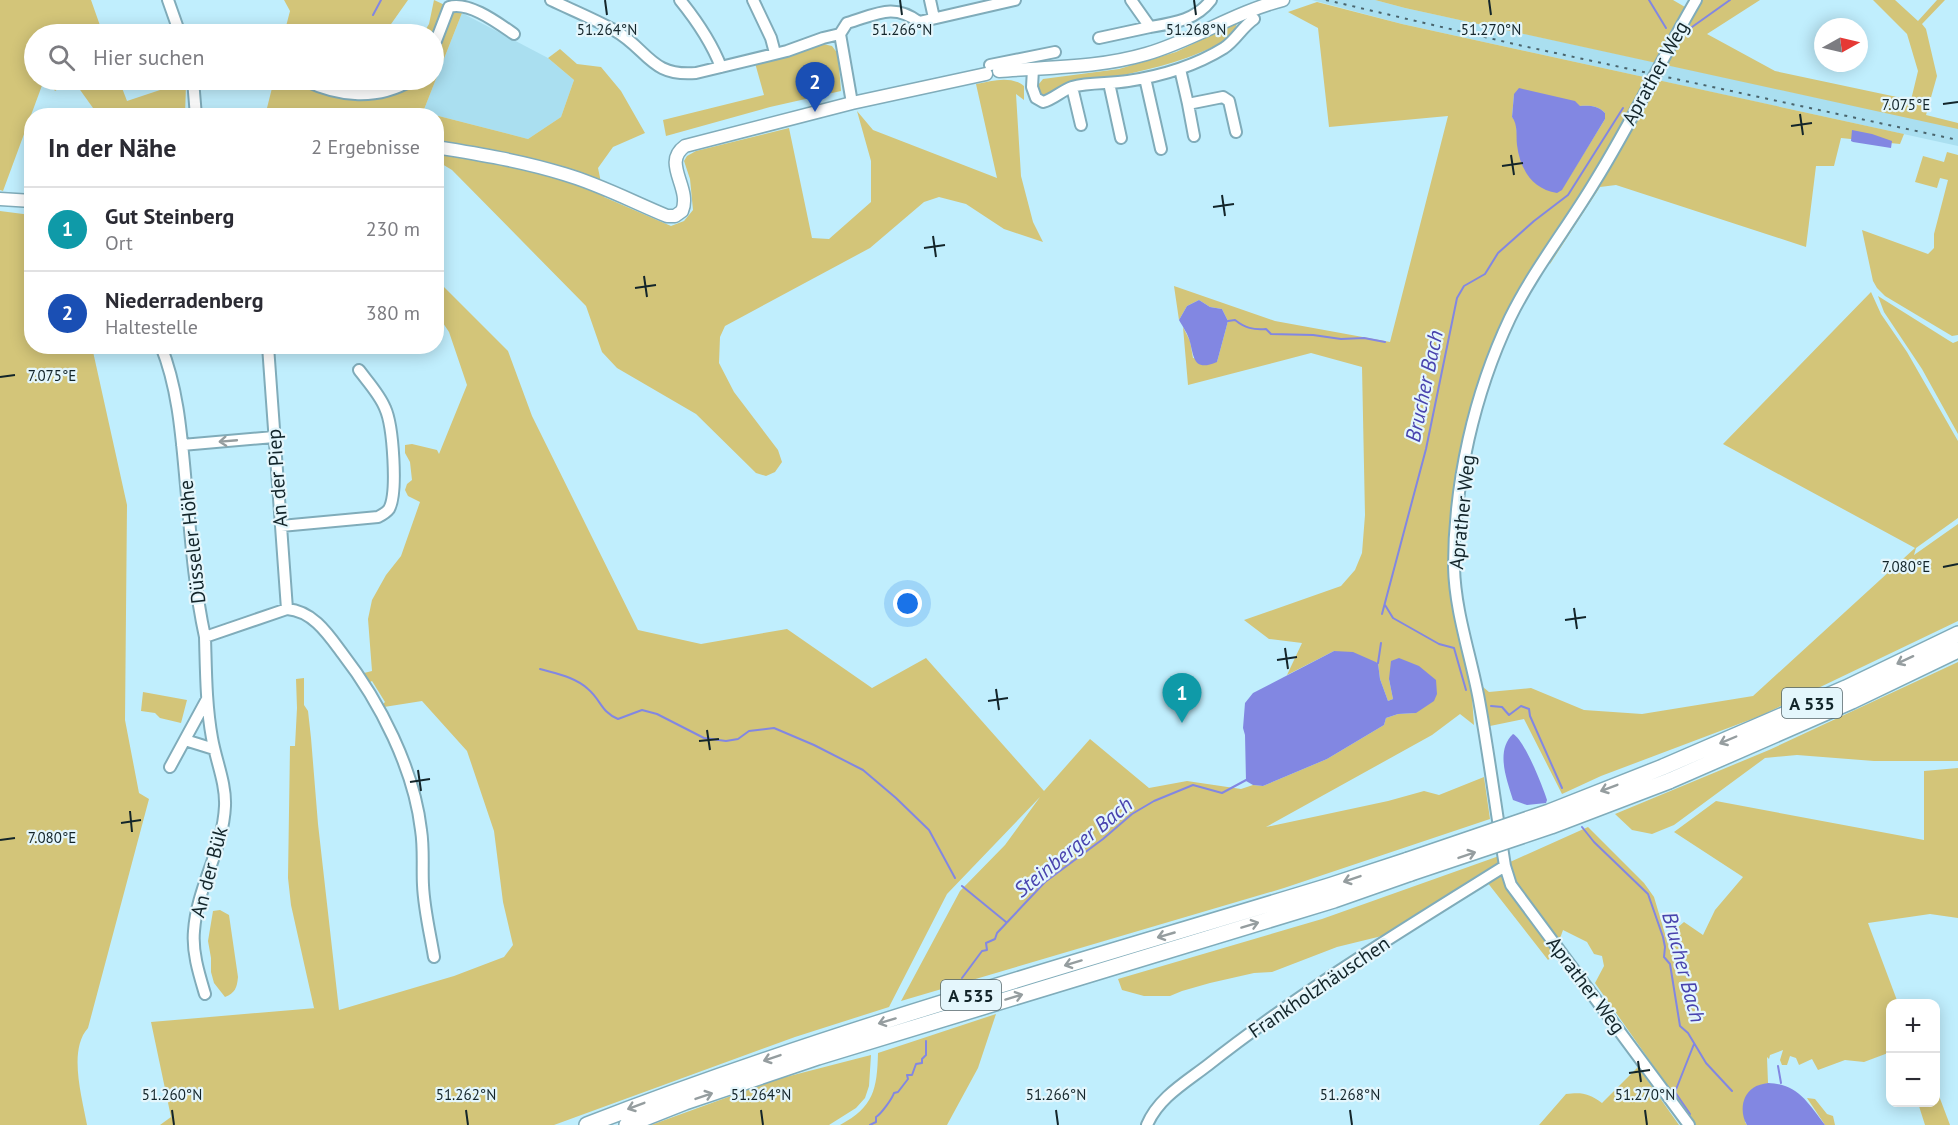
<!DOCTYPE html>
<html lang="de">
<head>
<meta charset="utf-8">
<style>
	body { margin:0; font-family:"PT Sans",sans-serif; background:#f7f7f7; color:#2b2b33 }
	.controls { position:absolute; right:18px; bottom:18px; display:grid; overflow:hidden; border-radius:12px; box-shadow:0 3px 15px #0003 }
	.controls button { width:54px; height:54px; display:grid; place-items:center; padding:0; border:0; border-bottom:2px solid #e1e1e2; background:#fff; color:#2b2b33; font:30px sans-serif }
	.compass { position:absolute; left:1814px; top:18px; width:54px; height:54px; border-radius:50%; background:#fff; box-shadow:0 3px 15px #0003; rotate:82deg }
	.you { position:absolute; left:908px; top:604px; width:21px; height:21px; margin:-15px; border:4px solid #fff; border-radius:50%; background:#1a73e8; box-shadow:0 0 0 9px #1a73e833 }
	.badge { display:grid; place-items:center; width:39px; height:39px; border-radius:50%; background:#db2777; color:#fff; font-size:20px; font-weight:700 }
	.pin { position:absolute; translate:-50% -50px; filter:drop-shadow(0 2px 3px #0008) }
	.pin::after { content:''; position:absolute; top:32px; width:21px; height:18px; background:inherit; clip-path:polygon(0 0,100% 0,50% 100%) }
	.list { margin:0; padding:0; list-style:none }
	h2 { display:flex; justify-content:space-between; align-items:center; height:78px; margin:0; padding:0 24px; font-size:26px }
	h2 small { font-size:20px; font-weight:400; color:#7c7c81 }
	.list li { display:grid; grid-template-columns:39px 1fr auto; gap:18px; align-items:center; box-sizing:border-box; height:84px; padding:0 24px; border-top:2px solid #e1e1e2 }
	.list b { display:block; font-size:22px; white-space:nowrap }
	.list p { margin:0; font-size:20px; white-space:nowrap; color:#7c7c81 }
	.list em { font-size:20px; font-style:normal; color:#7c7c81 }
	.icon { flex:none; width:33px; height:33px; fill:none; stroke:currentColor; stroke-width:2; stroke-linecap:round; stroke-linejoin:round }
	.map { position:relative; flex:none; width:1958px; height:1125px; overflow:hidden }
	.search { position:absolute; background:#fff; box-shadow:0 3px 15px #0003; left:24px; top:24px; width:420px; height:66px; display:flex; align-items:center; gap:15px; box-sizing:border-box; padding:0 21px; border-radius:33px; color:#7c7c81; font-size:22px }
	.panel { position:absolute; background:#fff; box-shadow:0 3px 15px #0003; left:24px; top:108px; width:420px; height:246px; border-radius:24px }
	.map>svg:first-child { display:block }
	.built { fill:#aadff0 }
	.green { fill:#d3c579; fill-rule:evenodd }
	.water { fill:#8287e2 }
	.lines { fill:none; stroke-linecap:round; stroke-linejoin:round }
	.stream { stroke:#8287e2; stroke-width:2 }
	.minor-casing { stroke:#80acba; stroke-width:14 }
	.major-casing { stroke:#80acba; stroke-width:15 }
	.highway-casing { stroke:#80acba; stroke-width:18 }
	.minor { stroke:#fff; stroke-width:10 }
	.major { stroke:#fff; stroke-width:12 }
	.highway { stroke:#fff; stroke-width:15 }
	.rail { stroke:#4a656d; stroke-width:2; stroke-dasharray:3 6; stroke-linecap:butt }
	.highway-bridge-casing { stroke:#80acba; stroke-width:18; stroke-linecap:butt }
	.highway-bridge { stroke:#fff; stroke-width:15 }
	.oneway { stroke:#959d9f }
	.ticks { fill:none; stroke:#13252a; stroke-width:2 }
	.labels { text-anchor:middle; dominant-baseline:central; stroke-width:4.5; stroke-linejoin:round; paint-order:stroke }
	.shield { fill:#e4f6fc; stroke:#526469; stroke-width:1.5 }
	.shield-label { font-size:18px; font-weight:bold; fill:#13252a }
	.street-label { font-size:20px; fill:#13252a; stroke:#e4f6fc }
	.water-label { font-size:21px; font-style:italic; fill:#4843ae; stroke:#e4f6fc }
	.ticks-label { font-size:15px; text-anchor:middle; fill:#13252a; stroke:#e4f6fc; stroke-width:4.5; stroke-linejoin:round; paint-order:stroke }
</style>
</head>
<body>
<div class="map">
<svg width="1958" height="1125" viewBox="0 0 1958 1125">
	<rect width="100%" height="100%" fill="#c0eefd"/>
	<path class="built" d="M1312,0H1375L1405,8L1958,128V146L1402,24Z
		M462,13L548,58L574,80L561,117L528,139L423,112Z"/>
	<path class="green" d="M0,0H91L103,34H34V80H44L3,191L0,190Z
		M284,0H408L384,34H284L290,11Z
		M434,0L462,13L423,112L528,139L561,117L574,80L548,58L560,49L577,64L601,67L621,91L645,133L613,147L598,168L604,197L671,226L684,221L693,210L690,179L684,161L687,156L696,151L789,128L812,238L829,239L871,202V161L857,111L873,130L997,178L976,84C992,81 1010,75 1024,86V100L1016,94L1021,176L1033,222L1043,242L1004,229L966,204L939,197L924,202L870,248L725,326L720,337L719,363L734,392L778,450L782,462L775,472L766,476L756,473L696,414L617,368L602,352L586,306L452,170L437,161L436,116L326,115L285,109L266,112L274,80H434V34H423L429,24Z
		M1375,0H1673L1685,7L1693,0H1760L1707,34L1775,71L1911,100L1918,71L1907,34L1873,0H1895L1918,21L1937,0H1945L1922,24L1926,29L1937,76L1926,115L1958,123V129L1405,8Z
		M1317,2L1402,24L1904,134L1900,144L1841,138L1834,166H1816L1806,247L1616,185L1600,187L1550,264L1552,237L1502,321L1467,426L1449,570L1471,683L1474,725L1460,714L1432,735L1266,827L1388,801L1424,791L1439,795L1484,777L1490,819L1284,888L901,1001L960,891L1005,845L1040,797L947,894L889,1007L795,1037L554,1125H160L171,1117L151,1022L316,1008H314L291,905L288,878L290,746H295L297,708L296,679L304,678V705L308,711L311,738L318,824L339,1010L454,976L504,957L513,945L503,902L494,831L467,751L422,701L384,707L383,704L385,702L372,681L370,682L364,673L372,671L368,619L372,600L386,575L401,556L420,502L408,496L405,490L407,484L412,480L410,462L405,453V445L412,444L437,450L439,454L467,385L449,332L437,314V280L508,351L532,416L638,630L701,644L787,629L872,688L926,658L1044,791L1090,739L1149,788L1187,781L1241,789L1253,785L1263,786L1327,759L1384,725L1386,718L1398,714L1416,713L1389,679L1393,699L1388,701L1380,679L1378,663L1334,651L1287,675L1302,643L1269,639L1244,620L1341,586L1355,570L1362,553L1365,515L1362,367L1311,353L1188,385L1183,327L1190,341L1193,358L1217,362L1228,321L1222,309L1210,307L1199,300L1187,306L1179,320L1174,286L1275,321L1390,342L1448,116L1329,127L1318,28L1288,12ZM1514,94L1580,106C1589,105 1599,106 1605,113V119L1562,189L1518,146L1516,122L1512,117Z
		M1237,23L1233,36C1198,57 1164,66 1124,75C1109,78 1093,76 1078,80C1066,83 1055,91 1045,97L1040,94L1038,85L1043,79L1119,69L1176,52Z
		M823,44L832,46L838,54L841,91L770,107L666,136L663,120L764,95L755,63L787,57Z
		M48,80H119L127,101L181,83L186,85L185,115H98L73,80L55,91Z
		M1947,152L1958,155V335L1952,336L1885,296L1877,288L1873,281L1862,230L1928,254L1934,248V234L1948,180L1940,178L1937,188L1915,182L1923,156L1944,162Z
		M0,211L31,215L32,346L92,347L127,505L125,720L139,793L149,799L88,1028C68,1050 82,1097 87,1125H0Z
		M1871,292L1881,314L1907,352L1958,441V518L1916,548L1914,555L1958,524V621L1760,716L1601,776L1562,794L1524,719L1490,726L1483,687L1489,692L1531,688L1584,710L1642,714L1753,696L1915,548L1723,444Z
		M1878,296L1948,340L1953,343L1958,341V434L1922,369L1884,312Z
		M1958,662V761H1874L1797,755L1765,758L1674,825L1652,834L1632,830L1615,814L1769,750Z
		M143,692L187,700L181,723L160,718L155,713L141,711Z
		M1958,768V918L1930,914L1868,923L1898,1003L1890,1004V1053H1888L1864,1062L1845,1060L1818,1070L1812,1059L1799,1065L1796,1058L1790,1056L1787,1065H1782L1780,1060L1783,1050L1770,1055L1769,1059L1767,1057L1768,1083L1752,1089L1745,1122L1747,1125H1695L1595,983L1604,966L1602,956L1594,954L1587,942L1563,930L1555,953L1548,960L1487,882L1394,933L1337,947L1272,972L1254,973L1210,983L1182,991L1170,996H1144L1122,990L1118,979L1322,919L1499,856L1510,862L1588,827L1644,883L1654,897L1668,944L1679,937L1677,928L1684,922L1703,935L1715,910L1743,877L1674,832L1716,801L1924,840V771Z
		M220,910L229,915L238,977C237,988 235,993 225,997L214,983L211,972V958L208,941L213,911Z
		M996,1014L978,1068L947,1125H840C874,1107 877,1089 878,1053Z
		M871,1055L869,1086L865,1098L856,1108L829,1125H651L778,1079Z
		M1638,1067L1679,1125H1539L1566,1094C1581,1092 1589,1093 1602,1103Z
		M1936,1088L1950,1125H1925L1918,1103L1936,1102Z
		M1807,1098L1815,1099L1827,1114L1833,1116L1835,1125H1825Z"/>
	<path class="water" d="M1519,88L1575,101L1580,106C1589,105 1599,106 1605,113V119L1562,190L1557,193C1532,189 1520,169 1517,145C1516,135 1518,125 1512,117L1514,94Z
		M1852,130L1872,134L1892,141L1891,148L1853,142L1851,141Z
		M1199,300L1210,307L1222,309L1228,321L1217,362C1194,372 1194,358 1190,342C1188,334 1183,327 1179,320L1187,306Z
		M1334,651L1353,652L1378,663L1380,679L1388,701L1393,699L1389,679L1391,661L1399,658L1419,666L1436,680L1437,694L1434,701L1416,713L1398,714L1386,718L1384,725L1327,759L1263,786L1253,785L1246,781L1245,735L1243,728L1245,703L1253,693Z
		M1513,734C1524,739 1543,787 1547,800L1546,803L1527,805L1513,800C1507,780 1495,751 1513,734Z
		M1768,1083C1798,1084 1808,1103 1825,1125H1747C1740,1114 1741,1096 1753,1088C1757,1085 1763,1084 1768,1083Z"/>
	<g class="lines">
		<path class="stream" d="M1649,0L1666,28
			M373,15L381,0
			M1681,37L1685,32L1730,0
			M1228,321L1235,320C1245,328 1253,330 1266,329L1271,334L1313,335L1341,339L1364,338L1385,342
			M1385,605L1393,618L1439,644L1454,648L1466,690
			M1382,614L1426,449L1457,298L1464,286L1485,274L1498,253L1534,221L1568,195L1623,108
			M1378,663L1381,643
			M540,669C557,674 575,677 588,689C601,700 601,712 618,719L642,710L657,714L704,738L726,741L738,739L749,731L774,728L814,745L863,770L896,798L929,830L955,878
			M1491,706L1502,707L1509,715L1521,706L1529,709L1530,716L1562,788
			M1582,827L1594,842L1648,894L1663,937L1665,947L1664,957L1670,964L1680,1026L1688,1033L1706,1063L1732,1091
			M962,886L1006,922
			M962,978L982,951L987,950L986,943L995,939L997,933L1045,882L1103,839L1132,814L1154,801L1193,785L1222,793L1248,779
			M1778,1066L1781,1083
			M1690,1114L1675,1092L1694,1044
			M870,1125L876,1122V1117C881,1114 892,1099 894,1093L898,1092L908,1079L907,1075H912L916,1064L922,1063V1059L926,1055V1041"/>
		<g class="minor-casing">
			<path id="minor" d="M168,0L180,34
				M551,0C572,10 594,19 614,30C648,49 650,77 696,73L787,51L823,38L840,34
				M680,0C697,21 711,41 721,67
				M753,0L771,38L775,53
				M930,0L934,18
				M1131,0L1150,27C1174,23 1196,20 1211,0
				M840,34L847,23C875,15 893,2 919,22L1015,0
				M840,34L852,103
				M1099,38L1150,27
				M434,46L449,7C469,1 498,23 514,34
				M990,65L1055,52
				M1033,69L1032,87L1036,98L1043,102C1054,99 1061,91 1072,87C1089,82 1110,84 1128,81C1161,76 1195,66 1224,48C1236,40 1242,27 1254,19
				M1180,69L1188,104L1223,97L1229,101L1236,132
				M1145,78L1161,149
				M193,80L196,116
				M304,80C339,97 377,101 412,80
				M1109,83L1121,138
				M1072,87L1081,125
				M1188,104L1194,136
				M161,346C180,393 182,446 187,496C191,543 195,591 205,637
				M268,346L287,609
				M182,445L274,437
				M281,526L378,517C382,515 386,513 389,509C398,493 393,425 385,408C380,395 368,382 359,370
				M185,740L214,749
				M170,767L207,699
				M205,994C199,974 192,952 194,931C197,887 223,850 225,806C226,783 216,761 212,738C206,705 206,671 205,637L287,609C313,611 328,634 342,653C380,702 414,769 421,830C424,849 422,867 423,885C424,909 430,933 434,957
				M1147,1125C1158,1098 1186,1082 1208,1065C1302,991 1404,929 1505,866
				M1689,1125L1511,885L1505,866C1496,810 1489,755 1479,700C1471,656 1455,612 1454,567C1454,483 1474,394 1510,318C1533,271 1567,228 1594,183C1631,124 1661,60 1696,0"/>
		</g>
		<g class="major-casing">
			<path id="major" d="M999,71C1049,67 1098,68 1146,54C1194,40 1235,12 1283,0
				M436,147C479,154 522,161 564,174C599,184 633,202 667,216H675L682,211C692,188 661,163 685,146L852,103L986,74
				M0,199L32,201"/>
		</g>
		<g class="highway-casing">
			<path id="highway" d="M1663,767L1846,688L1958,634
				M1669,781L1852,701L1958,650
				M587,1125C829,1031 1080,962 1329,886L1408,860
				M627,1125L685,1102L818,1057L1334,900L1411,873"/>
		</g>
		<use href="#minor" class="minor"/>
		<use href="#major" class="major"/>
		<use href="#highway" class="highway"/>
		<path class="rail" d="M1326,0L1523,46L1958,140"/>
		<g class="highway-bridge-casing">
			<path id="highway-bridge" d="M1408,860L1549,812L1663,767
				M1411,873L1551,826L1669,781"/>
		</g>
		<use href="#highway-bridge" class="highway-bridge"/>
	</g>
	<defs><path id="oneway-shaft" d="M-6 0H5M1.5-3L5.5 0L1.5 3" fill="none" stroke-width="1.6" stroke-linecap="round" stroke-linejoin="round" transform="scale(1.5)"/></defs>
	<g class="oneway">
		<use href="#oneway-shaft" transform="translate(228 441) rotate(175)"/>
		<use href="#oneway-shaft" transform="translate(1905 660) rotate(155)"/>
		<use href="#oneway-shaft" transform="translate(1728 740) rotate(157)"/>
		<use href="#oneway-shaft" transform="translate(1609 788) rotate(159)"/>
		<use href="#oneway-shaft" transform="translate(1467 855) rotate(-19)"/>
		<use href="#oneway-shaft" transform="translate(1352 879) rotate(161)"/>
		<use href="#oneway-shaft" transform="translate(1250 925) rotate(-17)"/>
		<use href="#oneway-shaft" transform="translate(1166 935) rotate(164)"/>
		<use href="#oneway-shaft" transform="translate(1073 963) rotate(163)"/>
		<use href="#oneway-shaft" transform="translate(1014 997) rotate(-17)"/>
		<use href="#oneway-shaft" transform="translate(887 1021) rotate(163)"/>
		<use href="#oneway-shaft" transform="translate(772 1058) rotate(161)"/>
		<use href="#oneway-shaft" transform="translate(704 1096) rotate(-19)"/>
		<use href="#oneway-shaft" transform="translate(636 1106) rotate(159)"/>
	</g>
	<path class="ticks" d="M605,0L607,15M900,0L902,15M1194,0L1196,15M1489,0L1491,15M1943,104L1958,102M1800,114L1803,135M1791,126L1812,123M1511,155L1514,175M1502,166L1523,163M1222,195L1225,216M1213,207L1234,204M933,236L936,257M924,248L945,245M644,276L647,297M635,288L656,285M0,377L15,375M1943,567L1958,564M1574,608L1577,629M1565,620L1586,617M1285,648L1288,669M1277,660L1297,657M996,689L999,710M988,701L1008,698M707,730L710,750M699,741L719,739M418,770L421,791M410,782L430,779M130,811L132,832M121,823L141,820M0,840L15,838M1638,1061L1641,1082M1629,1073L1650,1070M172,1110L174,1125M466,1110L468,1125M761,1110L763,1125M1056,1110L1058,1125M1350,1110L1352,1125M1645,1110L1647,1125"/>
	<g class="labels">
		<g class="shield">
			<rect x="1782" y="688" width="60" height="30" rx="4.5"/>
			<rect x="941" y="980" width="60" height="30" rx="4.5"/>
		</g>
		<g class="shield-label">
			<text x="1812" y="703">A 535</text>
			<text x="971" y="995">A 535</text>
		</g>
		<g class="street-label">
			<text transform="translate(1655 73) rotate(-61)">Aprather Weg</text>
			<text transform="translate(277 478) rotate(-94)">An der Piep</text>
			<text transform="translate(1462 512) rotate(-84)">Aprather Weg</text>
			<text transform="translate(192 542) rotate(-96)">Düsseler Höhe</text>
			<text transform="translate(209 872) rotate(-75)">An der Bük</text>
			<text transform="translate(1586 985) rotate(53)">Aprather Weg</text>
			<text transform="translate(1319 987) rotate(-34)">Frankholzhäuschen</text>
		</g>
		<g class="water-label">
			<text transform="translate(1424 386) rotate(-78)">Brucher Bach</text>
			<text transform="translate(1073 847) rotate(-39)">Steinberger Bach</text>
			<text transform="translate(1684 967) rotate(75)">Brucher Bach</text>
		</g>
	</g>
	<g class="ticks-label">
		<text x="607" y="35">51.264°N</text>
		<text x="902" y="35">51.266°N</text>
		<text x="1196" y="35">51.268°N</text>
		<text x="1491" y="35">51.270°N</text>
		<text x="1906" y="110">7.075°E</text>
		<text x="52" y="381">7.075°E</text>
		<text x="1906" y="572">7.080°E</text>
		<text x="52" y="843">7.080°E</text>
		<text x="172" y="1100">51.260°N</text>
		<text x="466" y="1100">51.262°N</text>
		<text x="761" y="1100">51.264°N</text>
		<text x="1056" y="1100">51.266°N</text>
		<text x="1350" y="1100">51.268°N</text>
		<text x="1645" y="1100">51.270°N</text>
	</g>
</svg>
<div class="controls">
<button>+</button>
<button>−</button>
</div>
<svg class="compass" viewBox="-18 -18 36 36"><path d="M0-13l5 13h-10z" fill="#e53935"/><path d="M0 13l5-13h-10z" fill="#7c7c81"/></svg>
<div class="you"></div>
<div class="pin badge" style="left:1182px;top:723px;background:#0f9aa8">1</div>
<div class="pin badge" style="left:815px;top:112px;background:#1a4fb4">2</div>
<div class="search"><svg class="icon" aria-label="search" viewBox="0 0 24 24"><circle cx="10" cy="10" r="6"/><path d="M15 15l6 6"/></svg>Hier suchen</div>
<section class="panel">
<h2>In der Nähe<small>2 Ergebnisse</small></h2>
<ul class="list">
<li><span class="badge" style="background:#0f9aa8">1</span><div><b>Gut Steinberg</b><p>Ort</p></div><em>230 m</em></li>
<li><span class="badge" style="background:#1a4fb4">2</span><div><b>Niederradenberg</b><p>Haltestelle</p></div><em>380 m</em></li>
</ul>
</section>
</div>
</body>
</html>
